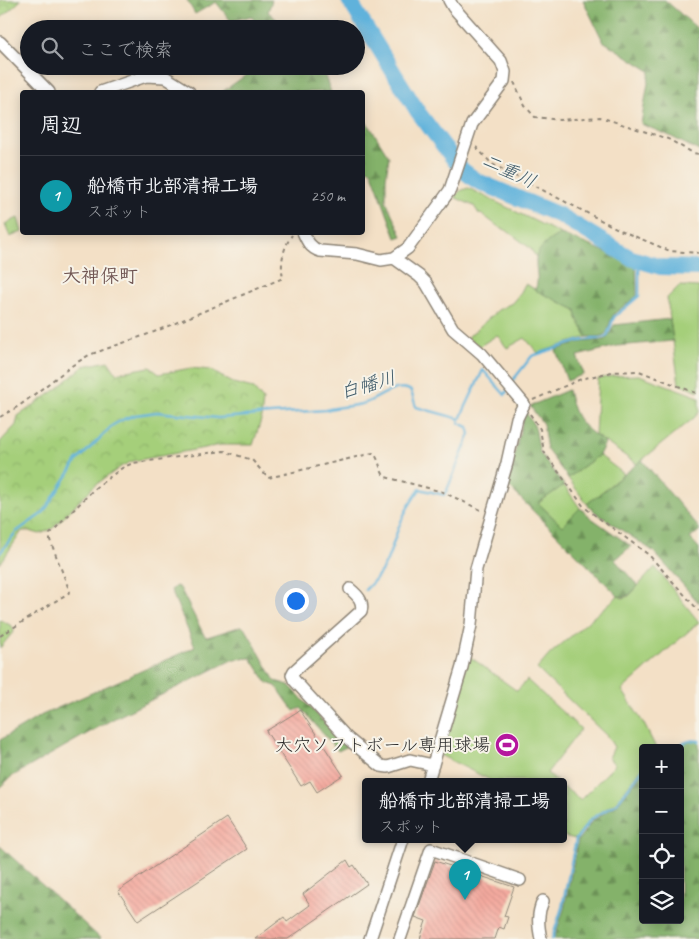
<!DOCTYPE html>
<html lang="ja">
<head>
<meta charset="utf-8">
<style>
	body { margin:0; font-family:Caveat,"Klee One",sans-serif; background:#242831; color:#f1f3f6 }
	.controls { position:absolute; right:15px; bottom:15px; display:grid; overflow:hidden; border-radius:5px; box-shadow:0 2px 12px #0003 }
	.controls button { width:45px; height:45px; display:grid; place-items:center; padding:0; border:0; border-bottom:1px solid #363941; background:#171b24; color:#f1f3f6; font:25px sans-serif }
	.you { position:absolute; left:295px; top:600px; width:18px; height:18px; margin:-12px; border:4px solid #fff; border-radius:50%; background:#1a73e8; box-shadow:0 0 0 8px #1a73e833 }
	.badge { display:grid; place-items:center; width:32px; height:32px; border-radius:50%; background:#d93025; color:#fff; font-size:16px; font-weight:700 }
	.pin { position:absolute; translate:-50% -41px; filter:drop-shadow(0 1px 2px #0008) }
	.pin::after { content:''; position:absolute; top:26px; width:18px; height:15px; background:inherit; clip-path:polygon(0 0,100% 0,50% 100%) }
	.popup { position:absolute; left:362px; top:778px; width:205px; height:65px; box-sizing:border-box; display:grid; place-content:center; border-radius:5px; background:#171b24; filter:drop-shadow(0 1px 4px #0005); font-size:16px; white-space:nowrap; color:#9ea1a6 }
	.popup b { font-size:19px; color:#f1f3f6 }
	.popup::after { content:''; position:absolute; left:50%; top:100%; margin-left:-10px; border:10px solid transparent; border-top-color:#171b24 }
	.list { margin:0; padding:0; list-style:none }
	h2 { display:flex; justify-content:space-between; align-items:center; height:65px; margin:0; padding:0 20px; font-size:21px }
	h2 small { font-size:16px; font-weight:400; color:#9ea1a6 }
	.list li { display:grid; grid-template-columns:32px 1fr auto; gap:15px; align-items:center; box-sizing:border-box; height:80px; padding:0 20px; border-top:1px solid #363941 }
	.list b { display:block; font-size:19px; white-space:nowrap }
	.list p { margin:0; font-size:16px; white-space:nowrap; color:#9ea1a6 }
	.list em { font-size:16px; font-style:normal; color:#9ea1a6 }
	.icon { flex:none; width:28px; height:28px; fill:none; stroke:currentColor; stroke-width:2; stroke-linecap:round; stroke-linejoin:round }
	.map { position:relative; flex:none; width:699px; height:939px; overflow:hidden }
	.search { position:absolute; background:#171b24; box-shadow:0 2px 12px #0003; left:20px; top:20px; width:345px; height:55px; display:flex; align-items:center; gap:12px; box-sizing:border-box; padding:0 18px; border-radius:28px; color:#9ea1a6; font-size:19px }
	.panel { position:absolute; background:#171b24; box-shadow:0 2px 12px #0003; left:20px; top:90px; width:345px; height:145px; border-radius:5px }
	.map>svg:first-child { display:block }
	.grass { fill:#a5cf7a; stroke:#687d52 }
	.forest { fill:url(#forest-firs); stroke:#586e4a }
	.cemetery { fill:url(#cemetery-stones); stroke:#687d52 }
	.park { fill:url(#park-crowns); stroke:#687d52 }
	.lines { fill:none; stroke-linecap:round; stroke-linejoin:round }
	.stream { stroke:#60b2db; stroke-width:2.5 }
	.river { stroke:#60b2db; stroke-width:16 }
	.building { fill:url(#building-back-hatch) }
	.minor-casing { stroke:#8f8678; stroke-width:14 }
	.path { stroke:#8f8678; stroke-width:2; stroke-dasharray:4 4; stroke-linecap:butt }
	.minor { stroke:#fff; stroke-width:11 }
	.labels { text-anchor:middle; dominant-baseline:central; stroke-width:4; stroke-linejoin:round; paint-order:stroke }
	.poi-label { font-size:18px; fill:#2b2b2b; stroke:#f7f3e8; text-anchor:end }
	.water-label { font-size:19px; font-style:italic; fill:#3e5a69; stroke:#f7f3e8 }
	.neighbourhood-label { font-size:19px; font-weight:bold; fill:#715754; stroke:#f7f3e8 }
</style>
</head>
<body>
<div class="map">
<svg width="699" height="939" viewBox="0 0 699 939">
	<defs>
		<pattern id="forest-firs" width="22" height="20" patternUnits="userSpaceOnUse" patternTransform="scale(1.25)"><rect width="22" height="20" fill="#84b26a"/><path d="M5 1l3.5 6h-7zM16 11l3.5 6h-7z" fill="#6c9157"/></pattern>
		<pattern id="cemetery-stones" width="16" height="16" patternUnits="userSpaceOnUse" patternTransform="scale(1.25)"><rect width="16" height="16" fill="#a5cf7a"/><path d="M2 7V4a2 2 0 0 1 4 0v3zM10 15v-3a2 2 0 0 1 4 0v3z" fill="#8eb26a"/></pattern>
		<pattern id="park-crowns" width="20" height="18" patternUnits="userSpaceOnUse" patternTransform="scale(1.25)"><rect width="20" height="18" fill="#a5cf7a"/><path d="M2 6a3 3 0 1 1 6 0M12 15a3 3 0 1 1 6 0" fill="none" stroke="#8eb26a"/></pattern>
		<pattern id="building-back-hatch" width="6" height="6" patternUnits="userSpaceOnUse" patternTransform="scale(1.25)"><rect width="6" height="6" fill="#f4aa9f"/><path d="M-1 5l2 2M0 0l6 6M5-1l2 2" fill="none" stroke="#d19289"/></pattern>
	</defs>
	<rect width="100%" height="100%" fill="#f7f3e8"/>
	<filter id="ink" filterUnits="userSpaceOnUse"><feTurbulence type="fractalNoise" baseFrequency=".02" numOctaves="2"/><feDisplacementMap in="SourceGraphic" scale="10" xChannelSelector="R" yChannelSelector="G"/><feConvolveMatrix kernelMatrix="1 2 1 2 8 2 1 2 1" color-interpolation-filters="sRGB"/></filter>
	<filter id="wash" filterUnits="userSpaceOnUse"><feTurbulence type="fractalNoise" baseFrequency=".0096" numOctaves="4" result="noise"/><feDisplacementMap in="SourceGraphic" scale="20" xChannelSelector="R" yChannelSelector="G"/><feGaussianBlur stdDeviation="1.12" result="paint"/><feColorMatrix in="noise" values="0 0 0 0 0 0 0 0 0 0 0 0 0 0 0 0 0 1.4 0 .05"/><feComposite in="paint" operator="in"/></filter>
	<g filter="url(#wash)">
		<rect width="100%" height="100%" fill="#f3e0c6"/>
		<path class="grass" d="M468,188L561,234C550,238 542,247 536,257L530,248L506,230L500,228L483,215L479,214L474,206L454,197L460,191Z
			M525,284L576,310L577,318L587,337L538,353L525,338L507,348L497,335L480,346L467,338L498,310L512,303L521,292Z
			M679,286L699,287V391L679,384L667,298Z
			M639,375L699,397V412L694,418L637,464L595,435L598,379L613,376Z
			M599,455L624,474L587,504L568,478Z
			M564,485L580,508L562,526L538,503Z
			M655,567L699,622L622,690L644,724L656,748H643V767L615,803L590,819L575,839L564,836V787L580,800L615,765L609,758L614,747L607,736L537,669L550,654L618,596L623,598L629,596Z
			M469,656L517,691L527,680L581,729L547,773L557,781H492L440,755Z"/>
		<path class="forest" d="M187,0H272L268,12L288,29H261L251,16L231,21L216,2L195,14Z
			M583,0H665L699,30V151L668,135L641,124L650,71L603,41Z
			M259,66H321L331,92H222Z
			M363,118L371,128L389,157L386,178V201L402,236L396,238L371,170L363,169Z
			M561,234L636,264L637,296L615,313C603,329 616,338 587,337L577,318L576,310L535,290C540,278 535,270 536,258C538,248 552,237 561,234Z
			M670,319L673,341L617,346L577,356L584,374L567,381L556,350L580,342L604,340L608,337L614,325Z
			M568,390C575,422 581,424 605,443L599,455L568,478L547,450L543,424L530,406Z
			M525,411L535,427L540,453L564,485L538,503L562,526L580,508L590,517L631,546L615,560L638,586C632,592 628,599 618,596L507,485Z
			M642,460L699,528V531L690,538L699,548V603L653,551L596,513L587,504Z
			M176,586L180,588L204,635L207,637L242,626L247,631L275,681L289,685L344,743L346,747L338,751L301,708L294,711L276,686L267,683L251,658L234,659L113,719L11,777L0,788V740L42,715L195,647L171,590Z
			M693,740L699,742V939H554L564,909L578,840L593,820L617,805L643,771V920H680V748H678L687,742Z
			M0,846L101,939H0Z"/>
		<path class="cemetery" d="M18,218L22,232L10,237L5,224Z"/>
		<path class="park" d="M0,0H21L0,19Z
			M108,361L116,373L150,367L159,374L191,368L210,370L233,383L253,388L263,400L261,420L253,445H221L133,461L122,466L94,486L52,529L40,534L29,531H22L0,564V442L16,425L18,416L57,389L84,366Z
			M0,620L12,626L14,631L0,648Z"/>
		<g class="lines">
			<path class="stream" d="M510,384L532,356L579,341L602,338L607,336L614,317L639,296V260
				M0,553L16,532L43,513L77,461L113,425L124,419L135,415L157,412L218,418L326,410C339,406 352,407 365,403C376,400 398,381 411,391L416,407L460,419L483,370L505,395L508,389
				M365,590C393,564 389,546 404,515C408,506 414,498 420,489L444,495L447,490L470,434L468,427L459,423L460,420
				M675,748C684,743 689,739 699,741
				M552,939L562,908L576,839L591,819L616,804L643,769"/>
			<path class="river" d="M349,0L418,112L461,169L477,181L559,215L631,258L661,267L699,268"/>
		</g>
		<g id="blocks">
			<path class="building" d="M300,710L343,775L317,792L310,781L301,786L266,731Z
				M227,818L247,849L138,921L118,891Z
				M347,860L351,867L354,865L367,884L288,939H255L284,917L287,922L310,905L303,894Z
				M435,861L514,887L504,916L508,917L504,929L499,927L495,939H420L426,921L415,917Z"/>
		</g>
	</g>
	<g filter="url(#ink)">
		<use href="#blocks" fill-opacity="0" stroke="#8f8678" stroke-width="1"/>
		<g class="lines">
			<g class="minor-casing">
				<path id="minor" d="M0,42L49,92
					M100,92L146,76L165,77L189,92
					M303,232C307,241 310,248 320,251L357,254L381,260L394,258L408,248L450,190L472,124L504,81L505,72L501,61L453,7L449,0
					M394,258L419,276L426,283L453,329L482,354L524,404L517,418L507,463L476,569L471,625L462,667L428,781
					M350,589C357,595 364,601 361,611L294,671L292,675L294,680L347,738L381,766L388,767L410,760L433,765
					M370,939L403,839
					M400,939L431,849L520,880
					M541,939C538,925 537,914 543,901"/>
			</g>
			<path class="path" d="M514,82L525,106L535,117L559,120L600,117L668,139L693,153L699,154
				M476,147L492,164L622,231L670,251L699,253
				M533,400L581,379L612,372L639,371L699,394
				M530,414L540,429L544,452L584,507L649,555L699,611
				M0,417L19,406L73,365L89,355L154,332L283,278C280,263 283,248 292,235
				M0,636L70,592L50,540V534L95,488L122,468L133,463L224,451L252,460L268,478L373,453C380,459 379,470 385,477L443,492L483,511"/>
			<use href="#minor" class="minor"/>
		</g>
	</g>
	<defs>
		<g id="stadium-disc" transform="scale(1.25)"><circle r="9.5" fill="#b5179e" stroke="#f7f3e8"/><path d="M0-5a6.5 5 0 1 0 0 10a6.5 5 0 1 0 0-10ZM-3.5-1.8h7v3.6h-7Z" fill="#fff"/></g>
	</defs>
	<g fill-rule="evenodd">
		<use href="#stadium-disc" x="507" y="745"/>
	</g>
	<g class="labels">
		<g class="poi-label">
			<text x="490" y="745">大穴ソフトボール専用球場</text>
		</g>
		<g class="water-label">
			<text transform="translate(509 171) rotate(25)">二重川</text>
			<text transform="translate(368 385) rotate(-16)">白幡川</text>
		</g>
		<g class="neighbourhood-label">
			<text x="100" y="276">大神保町</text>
		</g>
	</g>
</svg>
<div class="controls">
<button>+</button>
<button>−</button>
<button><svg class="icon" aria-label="locate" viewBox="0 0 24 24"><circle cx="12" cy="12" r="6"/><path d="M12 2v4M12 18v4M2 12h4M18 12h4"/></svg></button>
<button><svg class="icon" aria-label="layers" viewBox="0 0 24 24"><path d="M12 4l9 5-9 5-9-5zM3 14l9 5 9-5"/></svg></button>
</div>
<div class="you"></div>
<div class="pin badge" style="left:465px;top:900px;background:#0f9aa8">1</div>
<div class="popup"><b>船橋市北部清掃工場</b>スポット</div>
<div class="search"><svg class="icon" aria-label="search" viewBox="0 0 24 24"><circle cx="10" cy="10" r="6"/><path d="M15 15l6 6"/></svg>ここで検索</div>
<section class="panel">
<h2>周辺<small></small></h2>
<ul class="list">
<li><span class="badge" style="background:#0f9aa8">1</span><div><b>船橋市北部清掃工場</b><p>スポット</p></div><em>250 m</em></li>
</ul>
</section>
</div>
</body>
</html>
